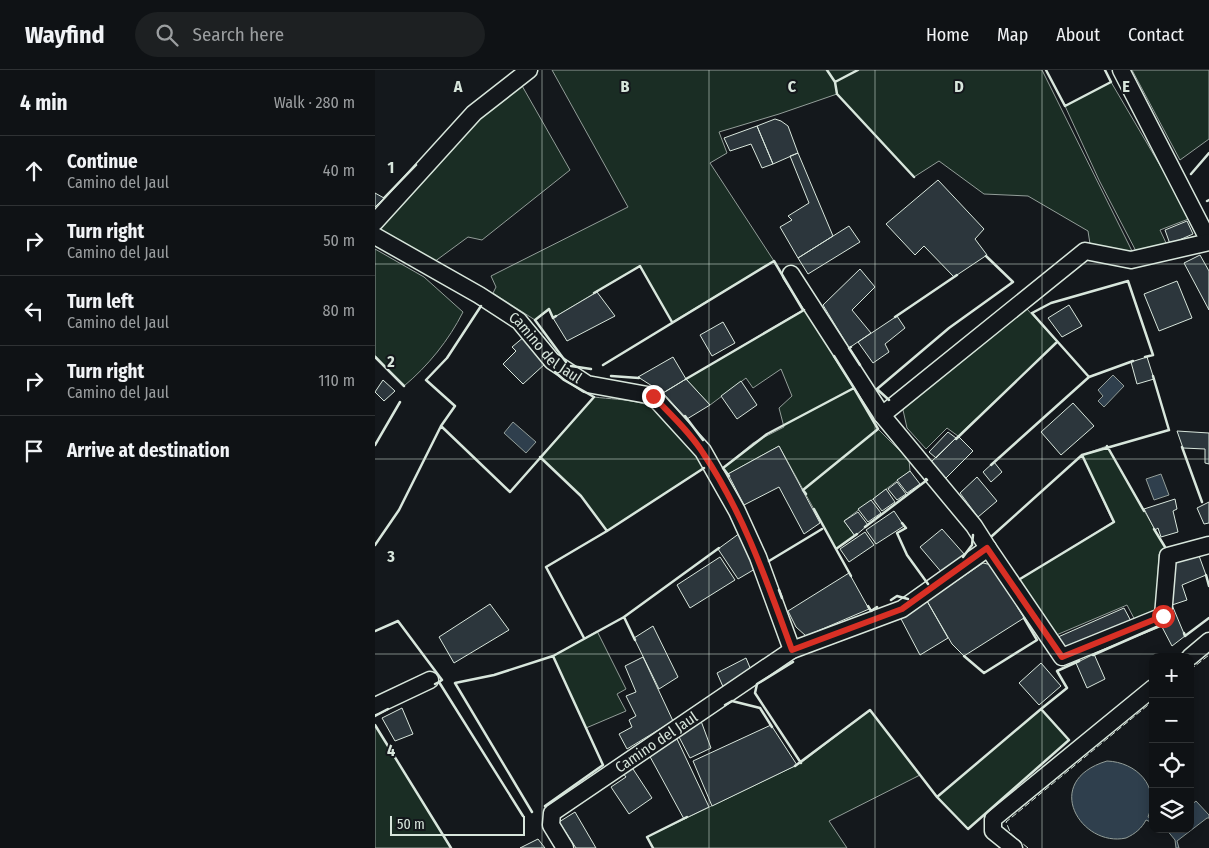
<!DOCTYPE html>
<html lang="en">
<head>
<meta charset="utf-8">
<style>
	body { margin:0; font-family:"Fira Sans Condensed",sans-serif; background:#1d2022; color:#f1f3f6 }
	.controls { position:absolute; right:15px; bottom:15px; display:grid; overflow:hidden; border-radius:10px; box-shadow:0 2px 12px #0003 }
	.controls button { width:45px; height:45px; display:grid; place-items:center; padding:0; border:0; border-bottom:1px solid #2f3234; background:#0f1215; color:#f1f3f6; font:25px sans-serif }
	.scale { position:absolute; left:15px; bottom:12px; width:135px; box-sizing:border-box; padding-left:5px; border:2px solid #d8e6dc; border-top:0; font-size:14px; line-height:18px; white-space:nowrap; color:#d8e6dc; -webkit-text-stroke:4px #14181c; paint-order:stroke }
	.stop { position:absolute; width:15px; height:15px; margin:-11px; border:4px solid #d93025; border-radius:50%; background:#fff }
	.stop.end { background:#d93025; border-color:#fff; box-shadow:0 1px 5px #0008 }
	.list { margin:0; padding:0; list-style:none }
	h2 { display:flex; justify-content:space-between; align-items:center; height:65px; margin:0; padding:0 20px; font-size:21px }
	h2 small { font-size:16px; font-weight:400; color:#9b9ea0 }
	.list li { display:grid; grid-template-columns:32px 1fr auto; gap:15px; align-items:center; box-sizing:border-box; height:70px; padding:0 20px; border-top:1px solid #2f3234 }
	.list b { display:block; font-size:19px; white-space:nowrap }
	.list p { margin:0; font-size:16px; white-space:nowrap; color:#9b9ea0 }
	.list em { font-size:16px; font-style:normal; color:#9b9ea0 }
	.icon { flex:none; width:28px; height:28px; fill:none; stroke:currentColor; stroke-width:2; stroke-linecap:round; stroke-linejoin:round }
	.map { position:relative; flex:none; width:834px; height:778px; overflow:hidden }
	header { display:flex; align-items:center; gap:30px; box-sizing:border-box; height:70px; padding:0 25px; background:#0f1215; border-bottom:1px solid #2f3234 }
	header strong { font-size:24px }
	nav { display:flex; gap:28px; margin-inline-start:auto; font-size:18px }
	.search { width:350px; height:45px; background:#1d2022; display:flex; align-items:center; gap:12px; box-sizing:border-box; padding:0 18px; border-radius:28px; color:#9b9ea0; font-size:19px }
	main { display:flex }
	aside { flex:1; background:#0f1215 }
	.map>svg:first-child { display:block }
	.green { fill:#1a2d24; stroke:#939e99 }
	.water { fill:#2f3f4d; stroke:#939e99 }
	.building { fill:#2c363c; stroke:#d8e6dc }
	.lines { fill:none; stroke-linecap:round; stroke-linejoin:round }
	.street-casing { stroke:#d8e6dc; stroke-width:19 }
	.street { stroke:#14181c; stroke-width:16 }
	.fence { stroke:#d8e6dc; stroke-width:1; stroke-dasharray:6 2.5; stroke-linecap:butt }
	.wall { stroke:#d8e6dc; stroke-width:2.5 }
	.route { stroke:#d93025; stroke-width:6 }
	.grid { fill:none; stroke:#d8e6dc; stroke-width:1; stroke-opacity:0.55 }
	.labels { text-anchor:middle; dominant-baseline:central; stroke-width:4; stroke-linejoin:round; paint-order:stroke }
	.street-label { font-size:15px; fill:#d8e6dc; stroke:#14181c }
	.grid-label { font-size:16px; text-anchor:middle; font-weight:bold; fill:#d8e6dc; stroke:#14181c; stroke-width:4; stroke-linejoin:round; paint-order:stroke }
</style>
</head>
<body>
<header>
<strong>Wayfind</strong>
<div class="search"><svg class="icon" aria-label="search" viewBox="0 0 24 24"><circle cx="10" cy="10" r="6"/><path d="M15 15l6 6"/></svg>Search here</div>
<nav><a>Home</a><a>Map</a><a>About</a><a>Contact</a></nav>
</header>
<main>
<aside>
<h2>4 min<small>Walk · 280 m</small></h2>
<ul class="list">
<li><svg class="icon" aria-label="ahead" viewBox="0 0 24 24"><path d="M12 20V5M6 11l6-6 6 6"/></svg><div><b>Continue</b><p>Camino del Jaul</p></div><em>40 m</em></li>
<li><svg class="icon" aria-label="right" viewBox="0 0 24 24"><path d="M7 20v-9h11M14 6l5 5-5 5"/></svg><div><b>Turn right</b><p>Camino del Jaul</p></div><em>50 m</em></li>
<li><svg class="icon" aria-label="left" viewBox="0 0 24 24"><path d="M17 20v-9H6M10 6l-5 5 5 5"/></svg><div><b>Turn left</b><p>Camino del Jaul</p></div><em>80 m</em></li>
<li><svg class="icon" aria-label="right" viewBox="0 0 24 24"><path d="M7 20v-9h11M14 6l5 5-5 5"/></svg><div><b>Turn right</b><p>Camino del Jaul</p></div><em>110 m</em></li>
<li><svg class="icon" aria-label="arrive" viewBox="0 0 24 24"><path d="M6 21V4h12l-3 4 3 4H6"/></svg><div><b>Arrive at destination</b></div></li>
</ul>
</aside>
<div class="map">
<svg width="834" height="778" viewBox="0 0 834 778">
	<rect width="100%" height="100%" fill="#14181c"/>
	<path class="green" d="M177,0H667L759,185L715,174L713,161L653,126L609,124L564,91L539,107L462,24L404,44L344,62L352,83L335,93L399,191L297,252L265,196L178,248L174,240L160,250L118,223L121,217L116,206L253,137Z
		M757,0H834V69L805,90Z
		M736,12L816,148L785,160L792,175L763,185L724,110L690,36Z
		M146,14L195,100L107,170L93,167L59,192L0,161L100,50Z
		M0,179L49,207L88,242C74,270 53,296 29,316L0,285Z
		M431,238L503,359L534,390L535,401L469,451L480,466L461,479L404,376L353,404L348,398L378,373L409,357L404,338L417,326L406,299L378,318L371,308L335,335L311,309Z
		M652,239L682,272L583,366L572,358L551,379L532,358L528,340L544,321Z
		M219,327C234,329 251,329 266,333C296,339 313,375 329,398L232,461L206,426L165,387Z
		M732,376L790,477L784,484L781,541L761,552L752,535L679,566L655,530L645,509L738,452L707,385Z
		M222,561L251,619L242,624L251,641L211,658L178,586Z
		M666,639L694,670L593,759L562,727Z
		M495,640L545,705L454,751L472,778H278L272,767L426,693Z
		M0,655L76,778H0Z"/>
	<path class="water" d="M738,305L749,316L729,337L723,331L728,326L723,320Z
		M138,352L161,372L151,383L129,363Z
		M786,404L794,425L779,430L771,409Z
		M732,691C761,692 786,716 773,747L778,749V753L771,750C767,758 760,764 751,768C706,778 665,711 732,691Z
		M821,731L834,745V748H832L802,771L804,778H801L800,770L791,759H815V736Z"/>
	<path class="building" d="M400,49L406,51L413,56L423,83L398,94L382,56Z
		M382,56L398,94L387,98L376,74L355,81L349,68Z
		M423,83L458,166L423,188L405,157L417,150L413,146L434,133L415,86Z
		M563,110L609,159L600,169L612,185L579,207L549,176L540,185L511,154Z
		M0,123L9,128L0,137Z
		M812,151L818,164L795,174L790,160Z
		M474,156L485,172L433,204L423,188Z
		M825,185L834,201V240L809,193Z
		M485,199L500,217L477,240L496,263L474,278L448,235Z
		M802,211L817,248L784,261L769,224Z
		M222,222L240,246L192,271L178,248Z
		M694,235L707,256L687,267L673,248Z
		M522,246L530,258L510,274L514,282L498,293L483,272Z
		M348,252L360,273L337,286L325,265Z
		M150,266L171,293L148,314L128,294L141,281L137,277Z
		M298,287L311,309L288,323L263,307Z
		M772,287L779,309L762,314L756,292Z
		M311,309L335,335L312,349L288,323Z
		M8,310L20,321L9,331L0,322Z
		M366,311L382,335L362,349L346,326Z
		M698,333L719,356L686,385L666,362Z
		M802,361L834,363V394L830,393V379L808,378Z
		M573,362L581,368L561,388L554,382Z
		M583,366L598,381L571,408L555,393Z
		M404,376L445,453L429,464L404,417L369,435L353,404Z
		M619,392L627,402L616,412L608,402Z
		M535,401L545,414L532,423L522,410Z
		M602,407L622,431L603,447L585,423Z
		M522,412L531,424L522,430L513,419Z
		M511,419L520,432L507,441L498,429Z
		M800,429L802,439L798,441L803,462L786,467L783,458L780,460L769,439Z
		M496,430L506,443L493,452L483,439Z
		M834,432V453L829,454L822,438Z
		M519,441L529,456L501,474L491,460Z
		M483,442L493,455L480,466L469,451Z
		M567,459L590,485L568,504L545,477Z
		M490,462L499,475L474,492L465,479Z
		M365,463L380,499L363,509L343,479Z
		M823,483L831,505L807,515L812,530L797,535L799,489Z
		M345,487L360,510L315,538L302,515Z
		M608,493L617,495L649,548L589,586L577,574L552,531Z
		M474,503L494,539L431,566L421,557L413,541Z
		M552,531L573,568L545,585L525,547Z
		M115,534L134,560L79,593L64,567Z
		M797,535L810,566L797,576L786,555Z
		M749,538L757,553L688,581L683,567Z
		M278,556L303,607L284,619L259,568Z
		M719,584L730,609L712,618L701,593Z
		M268,587L298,651L252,679L244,664L257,657L254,650L261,646L251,626L261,622L250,596Z
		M371,588L376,600L349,619L342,603Z
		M666,593L686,616L664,635L644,613Z
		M27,638L38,664L20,671L7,648Z
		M326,651L336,678L315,688L303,665Z
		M396,655L422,695L337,736L318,691Z
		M302,669L334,737L309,749L273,683Z
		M256,696L277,728L254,744L236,717L251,707L247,702Z
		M200,742L221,778H201L184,752Z
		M163,769L170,778H145Z"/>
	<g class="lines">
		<g class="street-casing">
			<g id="street">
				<path d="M746,0L834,171"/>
				<path d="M0,152L99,43L154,0"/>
				<path id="s1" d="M0,166L104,225L144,251L177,291L212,314L278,326L328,381L362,441L383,487L417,580"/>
				<path d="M416,204L507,345L599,456L613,478"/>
				<path d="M507,345L710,181L756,190L834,172"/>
				<path d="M815,587L834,571"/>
				<path d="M0,636L55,610"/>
				<path id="s2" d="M190,778L176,755L177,743L417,580L527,539L613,478L687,587L788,546L793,486L834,475"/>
				<path d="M639,778L618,761V749L778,618"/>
			</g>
		</g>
		<use href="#street" class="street"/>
		<path class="fence" d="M815,600L834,585
			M653,778L636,764L631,752L778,631"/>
		<path class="wall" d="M452,0L460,12L483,0
			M671,0L690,36L736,12L730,0
			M460,12L462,24L539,107
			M816,104L834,83
			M9,128L41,95
			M832,131L834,130
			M219,223L265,196L297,252
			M106,236L72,288L51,310L80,336L66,356L135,422L219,327L189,310L180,302
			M181,246L178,248L174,239L160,250L191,292
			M520,247L582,205
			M476,277L474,278L485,295
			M459,286L479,318
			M0,287L29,316
			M228,295L399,191L428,240
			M196,296L216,299
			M236,306L264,308
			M714,307L758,291
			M311,309L429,240
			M514,330L502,319L574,258L638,212L611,186
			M310,346L328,370
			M581,369L682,272
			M0,375L25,332
			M732,376L769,441
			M807,377L827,432
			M165,387L206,426L232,461L329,398
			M616,395L714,307L657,243L676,233L753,211L778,285L770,287
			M354,406L348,398L392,364L479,318L503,359L428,420L431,424
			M439,439L461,479L482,464
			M527,453L531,458L522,463L532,485L553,514
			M490,457L552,410L551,409
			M779,459L790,477
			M617,466L707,385L794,360L778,306
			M0,475L24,440L66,356
			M461,479L476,506
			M588,487L597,475L598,465
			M394,491L447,459
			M831,505L834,516
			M645,509L739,452L707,385
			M404,520L407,528
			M516,530L522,526L533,529
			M493,536L496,541L502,537
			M249,547L344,478
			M0,561L23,551L67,610L64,612
			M809,563L810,566L834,548
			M209,568L171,497L232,461
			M718,585L786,555L788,553
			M178,586L249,547L260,570
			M589,586L609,603L662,570L649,548
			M418,592L382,614L380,623L426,693
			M60,614L64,612L148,746
			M350,635L357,631L385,638L397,657
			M666,639L562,727L593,759L694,670L666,639L692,618L682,601L704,591
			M0,646L13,639
			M0,655L76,778
			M420,696L495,640L562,727
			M157,742L80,613L119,605L178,586L228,695L170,736
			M278,778L272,767L312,747"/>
	</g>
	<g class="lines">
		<path class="route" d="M278,326C295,344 315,362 328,383C369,444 392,512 417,580L527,539L612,478L687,587L788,546"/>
	</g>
	<path class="grid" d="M167,0V778M334,0V778M500,0V778M667,0V778M0,194H834M0,389H834M0,584H834"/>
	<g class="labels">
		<g class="street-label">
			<text stroke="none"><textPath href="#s1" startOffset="205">Camino del Jaul</textPath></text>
			<text stroke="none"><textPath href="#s2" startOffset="165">Camino del Jaul</textPath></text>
		</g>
	</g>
	<g class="grid-label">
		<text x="83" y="22">A</text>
		<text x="250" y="22">B</text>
		<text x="417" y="22">C</text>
		<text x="584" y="22">D</text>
		<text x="751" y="22">E</text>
		<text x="16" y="103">1</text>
		<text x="16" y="297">2</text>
		<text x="16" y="492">3</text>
		<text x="16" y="686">4</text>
	</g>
</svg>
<div class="controls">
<button>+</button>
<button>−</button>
<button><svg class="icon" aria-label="locate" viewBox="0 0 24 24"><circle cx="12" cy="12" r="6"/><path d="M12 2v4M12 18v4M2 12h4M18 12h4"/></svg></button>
<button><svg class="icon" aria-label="layers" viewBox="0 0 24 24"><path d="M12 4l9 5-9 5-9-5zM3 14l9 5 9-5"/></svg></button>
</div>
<div class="scale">50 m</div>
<div class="stop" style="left:788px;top:546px"></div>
<div class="stop end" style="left:278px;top:326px"></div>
</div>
</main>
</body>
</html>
